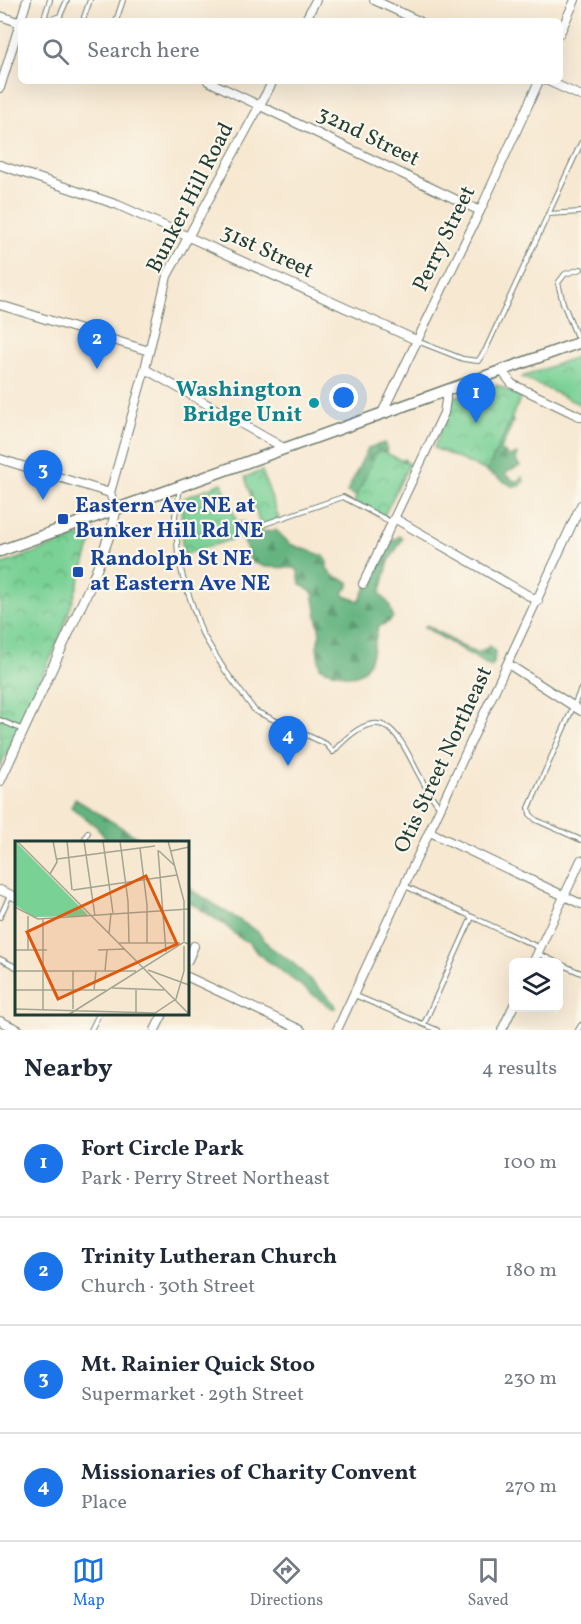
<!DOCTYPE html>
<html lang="en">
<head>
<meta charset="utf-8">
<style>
	body { margin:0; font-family:Vollkorn,serif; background:#f6f6f7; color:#1f2937 }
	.controls { position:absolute; right:18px; bottom:18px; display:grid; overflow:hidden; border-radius:9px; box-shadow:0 6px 24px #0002 }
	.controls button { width:54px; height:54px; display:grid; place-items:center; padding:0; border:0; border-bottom:2px solid #e0e1e3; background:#fff; color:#1f2937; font:30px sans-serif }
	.you { position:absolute; left:344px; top:398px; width:21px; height:21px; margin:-15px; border:4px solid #fff; border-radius:50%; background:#1a73e8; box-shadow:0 0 0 9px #1a73e833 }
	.badge { display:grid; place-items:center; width:39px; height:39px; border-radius:50%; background:#1a73e8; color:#fff; font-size:20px; font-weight:700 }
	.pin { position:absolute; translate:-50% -50px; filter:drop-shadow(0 2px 3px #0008) }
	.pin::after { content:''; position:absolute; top:32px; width:21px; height:18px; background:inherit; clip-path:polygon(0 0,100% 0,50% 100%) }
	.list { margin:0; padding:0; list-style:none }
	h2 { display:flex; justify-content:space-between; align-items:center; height:78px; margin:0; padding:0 24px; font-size:26px }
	h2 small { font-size:20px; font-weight:400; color:#747a83 }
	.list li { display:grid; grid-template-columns:39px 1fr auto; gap:18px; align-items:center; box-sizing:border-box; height:108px; padding:0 24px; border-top:2px solid #e0e1e3 }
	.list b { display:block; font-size:22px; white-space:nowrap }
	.list p { margin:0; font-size:20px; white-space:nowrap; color:#747a83 }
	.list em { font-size:20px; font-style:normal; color:#747a83 }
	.icon { flex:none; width:33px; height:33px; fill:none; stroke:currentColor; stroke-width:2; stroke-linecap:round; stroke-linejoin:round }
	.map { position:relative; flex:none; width:581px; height:1030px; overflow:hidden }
	.search { position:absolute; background:#fff; box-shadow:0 6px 24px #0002; left:18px; right:18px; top:18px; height:66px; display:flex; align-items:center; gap:15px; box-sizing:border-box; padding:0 21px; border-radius:9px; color:#747a83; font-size:22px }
	.sheet { height:510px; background:#fff }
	nav { display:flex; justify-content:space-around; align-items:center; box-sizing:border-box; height:84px; border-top:2px solid #e0e1e3; background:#fff; font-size:16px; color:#747a83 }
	nav a { display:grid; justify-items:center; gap:3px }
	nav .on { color:#1a73e8 }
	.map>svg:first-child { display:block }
	.forest { fill:url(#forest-firs); stroke:#41785a; stroke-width:1.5 }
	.park { fill:url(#park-crowns); stroke:#4c8765; stroke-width:1.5 }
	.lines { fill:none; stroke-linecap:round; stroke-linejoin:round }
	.service-casing { stroke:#6b796b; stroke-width:6 }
	.minor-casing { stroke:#6b796b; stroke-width:10 }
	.tertiary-casing { stroke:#6b796b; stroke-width:11 }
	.secondary-casing { stroke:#6b796b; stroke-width:13 }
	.service { stroke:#fff; stroke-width:4 }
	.minor { stroke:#fff; stroke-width:8 }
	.tertiary { stroke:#fff; stroke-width:9 }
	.secondary { stroke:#fff; stroke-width:10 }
	.culture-dot { fill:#0f9aa8; stroke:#fbf7ec; stroke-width:2 }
	.transit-dot { fill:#1a4fb4; stroke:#fbf7ec; stroke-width:2 }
	.labels { text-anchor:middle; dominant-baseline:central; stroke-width:4.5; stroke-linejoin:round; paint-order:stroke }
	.street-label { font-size:22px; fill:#1f3d34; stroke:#fbf7ec }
	.culture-label { font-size:22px; font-weight:bold; fill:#0d838f; stroke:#fbf7ec; text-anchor:end }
	.transit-label { font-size:22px; font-weight:bold; fill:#164399; stroke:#fbf7ec; text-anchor:start }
	.inset-road { fill:none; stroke:#a1a492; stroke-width:1.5 }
	.view { fill:#de580e; fill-opacity:0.15; stroke:#de580e; stroke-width:3 }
	.inset-edge { fill:none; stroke:#1f3d34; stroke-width:3 }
</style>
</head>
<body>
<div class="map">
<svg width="581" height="1030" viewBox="0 0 581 1030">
	<defs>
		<pattern id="forest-firs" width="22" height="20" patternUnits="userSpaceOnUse" patternTransform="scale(1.5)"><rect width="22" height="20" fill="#63b37f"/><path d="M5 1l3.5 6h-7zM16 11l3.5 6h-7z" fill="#519369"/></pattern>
		<pattern id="park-crowns" width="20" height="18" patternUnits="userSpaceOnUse" patternTransform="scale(1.5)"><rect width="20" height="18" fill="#7ad196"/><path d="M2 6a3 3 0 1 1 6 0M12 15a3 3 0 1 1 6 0" fill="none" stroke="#63ab7b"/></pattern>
	</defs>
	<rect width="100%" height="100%" fill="#fbf7ec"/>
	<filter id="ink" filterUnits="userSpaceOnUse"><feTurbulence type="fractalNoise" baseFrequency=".0167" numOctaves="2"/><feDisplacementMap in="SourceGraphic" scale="12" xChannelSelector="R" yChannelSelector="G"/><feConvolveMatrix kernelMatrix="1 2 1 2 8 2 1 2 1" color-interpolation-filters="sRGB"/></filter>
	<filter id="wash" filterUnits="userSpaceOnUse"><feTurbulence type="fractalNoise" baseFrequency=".008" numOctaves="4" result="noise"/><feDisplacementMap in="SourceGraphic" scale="24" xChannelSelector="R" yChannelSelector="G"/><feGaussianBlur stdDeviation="1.35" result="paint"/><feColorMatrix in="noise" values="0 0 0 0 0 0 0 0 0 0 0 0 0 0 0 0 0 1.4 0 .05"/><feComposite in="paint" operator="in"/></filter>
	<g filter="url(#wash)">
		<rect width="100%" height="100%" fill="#f7e8d1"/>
		<path class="forest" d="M511,415L513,422L501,450L509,456L518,454L516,461L520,466L507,472L505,475L516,482L522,477L524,481L519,486H512L479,467Z
			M385,443L387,449L379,467L400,463L404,459L407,463L385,510L347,492L368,448Z
			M243,522L264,532L276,530L290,544L324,556L327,562V569L332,575L349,582V587L343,592L345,596L359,601L391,542L400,536L403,538L389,561L380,594L389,604L393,617L389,622L378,627C373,643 374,677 348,676C344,675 341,673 338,673C330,672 327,671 320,667L317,647L320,633L313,593L300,584L298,571L295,568L266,567L251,562C248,556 247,553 246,547C243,538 238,535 236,523Z
			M427,625L459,645L478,653L490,646L495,652L494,663L491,667L424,627Z
			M75,799L145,842H108L97,827L71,807Z
			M188,884L193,891L258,932L269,946L293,963L335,1004V1008H331L257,953L250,943L238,937L225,925L188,901Z"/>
		<path class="park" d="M581,355V405L522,377Z
			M497,385L521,397L487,471L434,448L453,397Z
			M378,449L409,464L383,518L354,502Z
			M262,471L279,519L261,528L245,477Z
			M222,483L242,536L183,555L181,528L182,499Z
			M95,531L73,600L58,642L0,767V565Z"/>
	</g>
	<g filter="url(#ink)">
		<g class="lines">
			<g class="service-casing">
				<path id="service" d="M84,17L90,0
					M48,20L45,15L50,0
					M49,20L60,16L67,0
					M116,21L123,0
					M548,214L581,212
					M417,341L463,359L478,361L485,351L581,143
					M579,342L563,303L558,283L565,274L581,269
					M180,489L175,516L178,554L183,578L202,633L224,669L255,711L326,744L333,752C399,678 404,768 440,807
					M253,528L343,497L391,522
					M581,689L529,808L530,814L536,820L581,840
					M0,720L23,730
					M83,843L88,832
					M405,886L540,948
					M0,917L10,895
					M537,953L558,963
					M0,959L16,967
					M558,963L581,973
					M354,995L437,1030
					M424,1024L472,917
					M91,1030L99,1014
					M578,1030L581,1025"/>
			</g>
			<g class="minor-casing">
				<path id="minor" d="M374,0L419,21
					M0,16L21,23
					M305,21L316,0
					M560,33L575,0
					M208,81L480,211
					M548,81L581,96
					M0,88L27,0
					M0,165L118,205L416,340
					M0,305L149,351
					M145,369L284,448
					M501,370L512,384L581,417
					M382,413L480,211L539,81
					M0,459L110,493
					M116,509L110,493L145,369L167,276L273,81
					M394,518L538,601
					M363,584L444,413L446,400V390
					M508,664L581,711
					M430,832L581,904
					M0,890L16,897
					M188,960L194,946
					M533,963L581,860
					M188,977L301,1030
					M0,1021L19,1030
					M155,1030L163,1014
					M337,1030L581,505
					M502,1030L514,1005"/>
			</g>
			<g class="tertiary-casing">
				<path id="tertiary" d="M0,781L92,582L112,528L116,509"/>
			</g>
			<g class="secondary-casing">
				<path id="secondary" d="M0,551L581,342"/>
			</g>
			<use href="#service" class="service"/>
			<use href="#minor" class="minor"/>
			<use href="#tertiary" class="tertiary"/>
			<use href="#secondary" class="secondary"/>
		</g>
	</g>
	<circle class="culture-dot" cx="314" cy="403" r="6"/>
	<g class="transit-dot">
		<rect x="57" y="513" width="12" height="12" rx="3"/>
		<rect x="72" y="566" width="12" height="12" rx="3"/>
	</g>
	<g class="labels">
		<g class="street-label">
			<text transform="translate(368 137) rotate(26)">32nd Street</text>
			<text transform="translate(191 198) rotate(-63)">Bunker Hill Road</text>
			<text transform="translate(445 239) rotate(-64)">Perry Street</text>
			<text transform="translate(267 252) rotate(25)">31st Street</text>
			<text transform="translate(444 760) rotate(-65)">Otis Street Northeast</text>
		</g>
		<g class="culture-label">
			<text x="302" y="390">Washington<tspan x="302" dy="25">Bridge Unit</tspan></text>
		</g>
		<g class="transit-label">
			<text x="75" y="506">Eastern Ave NE at<tspan x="75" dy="25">Bunker Hill Rd NE</tspan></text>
			<text x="90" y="559">Randolph St NE<tspan x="90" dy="25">at Eastern Ave NE</tspan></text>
		</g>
	</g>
	<g transform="translate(15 841)">
		<rect width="174" height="174" fill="#f7e8d1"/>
		<path d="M0,0L74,75L19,76L0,64Z" fill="#7ad196"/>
		<path class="inset-road" d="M2,0L174,173M52,0L57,49M69,0L80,75M88,0L98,72M105,0L113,60L114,102M153,0L169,60V100M125,7L132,64V102M143,9L151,111M144,10L159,24M156,10L174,6M42,18L140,5M35,33L42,21L38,0M58,49L162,34M0,66L23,78L174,68M28,78V168M94,92L96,72M104,102H165M0,109H32M13,109V75M83,109L110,108M133,129L174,144M0,130H121M58,130V168M90,130L92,109M97,147L149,149M0,149H91M79,149L81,130M121,149V172M0,168L140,172L161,158L169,130V105M53,174L169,101L173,103"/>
		<path class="view" d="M131,35L162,103L43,158L12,91Z"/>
		<rect width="174" height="174" class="inset-edge"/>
	</g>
</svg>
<div class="controls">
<button><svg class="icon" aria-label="layers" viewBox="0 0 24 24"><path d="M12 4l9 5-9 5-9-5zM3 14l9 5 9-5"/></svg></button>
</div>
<div class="you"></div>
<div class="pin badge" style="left:476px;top:423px">1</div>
<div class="pin badge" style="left:97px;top:369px">2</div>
<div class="pin badge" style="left:43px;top:500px">3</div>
<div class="pin badge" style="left:288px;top:766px">4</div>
<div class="search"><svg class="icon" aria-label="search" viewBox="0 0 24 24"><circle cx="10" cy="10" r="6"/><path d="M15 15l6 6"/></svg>Search here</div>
</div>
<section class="sheet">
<h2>Nearby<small>4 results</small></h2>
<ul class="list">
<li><span class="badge">1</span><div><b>Fort Circle Park</b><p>Park · Perry Street Northeast</p></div><em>100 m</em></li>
<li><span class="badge">2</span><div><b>Trinity Lutheran Church</b><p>Church · 30th Street</p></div><em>180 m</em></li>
<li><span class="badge">3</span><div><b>Mt. Rainier Quick Stoo</b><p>Supermarket · 29th Street</p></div><em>230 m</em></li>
<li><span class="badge">4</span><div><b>Missionaries of Charity Convent</b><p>Place</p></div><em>270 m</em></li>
</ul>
</section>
<nav>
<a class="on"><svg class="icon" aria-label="map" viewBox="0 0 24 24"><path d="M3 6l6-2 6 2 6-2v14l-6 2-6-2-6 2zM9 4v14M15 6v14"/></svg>Map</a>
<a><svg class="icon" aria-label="directions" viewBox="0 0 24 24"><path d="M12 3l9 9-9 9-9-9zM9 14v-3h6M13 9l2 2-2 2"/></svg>Directions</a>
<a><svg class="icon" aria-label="saved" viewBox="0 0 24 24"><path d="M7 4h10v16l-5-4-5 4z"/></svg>Saved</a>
</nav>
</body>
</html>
